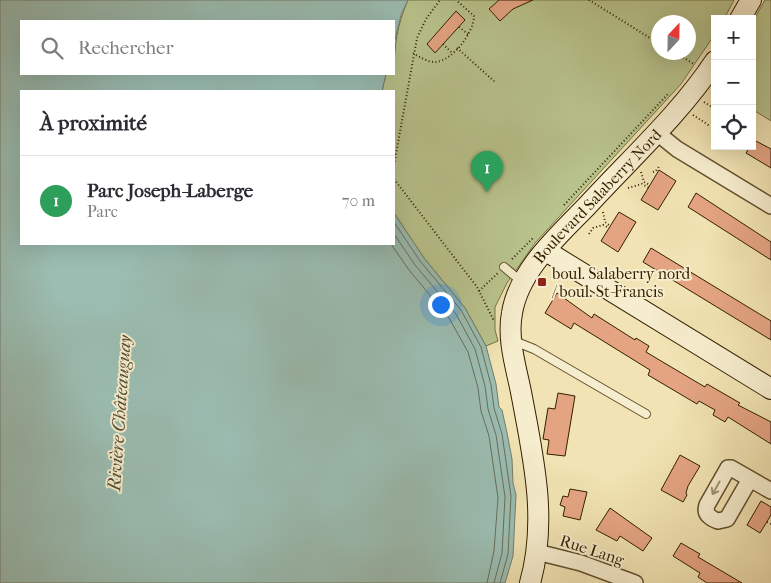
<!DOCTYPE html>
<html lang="fr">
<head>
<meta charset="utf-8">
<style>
	body { margin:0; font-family:"IM FELL French Canon",serif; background:#f2f2f3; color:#2b2b33 }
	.controls { position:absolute; right:15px; top:15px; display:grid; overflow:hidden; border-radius:0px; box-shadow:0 5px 20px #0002 }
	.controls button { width:45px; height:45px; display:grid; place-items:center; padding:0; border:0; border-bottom:1px solid #e1e1e2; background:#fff; color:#2b2b33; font:25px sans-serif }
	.compass { position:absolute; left:651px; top:15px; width:45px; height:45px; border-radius:50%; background:#fff; box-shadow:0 5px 20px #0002; rotate:22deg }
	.you { position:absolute; left:440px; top:304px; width:18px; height:18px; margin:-12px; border:4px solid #fff; border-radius:50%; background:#1a73e8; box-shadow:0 0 0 8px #1a73e833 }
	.badge { display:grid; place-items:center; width:32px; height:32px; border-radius:50%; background:#d93025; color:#fff; font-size:16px; font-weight:700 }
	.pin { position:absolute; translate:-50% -41px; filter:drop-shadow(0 1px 2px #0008) }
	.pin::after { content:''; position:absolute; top:26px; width:18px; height:15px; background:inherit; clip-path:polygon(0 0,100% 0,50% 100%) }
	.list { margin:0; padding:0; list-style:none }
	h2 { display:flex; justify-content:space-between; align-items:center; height:65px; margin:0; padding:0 20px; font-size:21px }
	h2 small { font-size:16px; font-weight:400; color:#7c7c81 }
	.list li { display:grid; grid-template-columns:32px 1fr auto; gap:15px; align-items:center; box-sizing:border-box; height:90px; padding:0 20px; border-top:1px solid #e1e1e2 }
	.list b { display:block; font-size:19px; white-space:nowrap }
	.list p { margin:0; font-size:16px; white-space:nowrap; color:#7c7c81 }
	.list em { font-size:16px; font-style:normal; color:#7c7c81 }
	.icon { flex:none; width:28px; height:28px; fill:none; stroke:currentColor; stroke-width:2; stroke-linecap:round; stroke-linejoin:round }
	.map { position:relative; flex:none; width:771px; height:583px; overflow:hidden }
	.search { position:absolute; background:#fff; box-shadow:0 5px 20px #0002; left:20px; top:20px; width:375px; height:55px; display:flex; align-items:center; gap:12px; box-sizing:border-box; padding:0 18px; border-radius:0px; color:#7c7c81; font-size:19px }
	.panel { position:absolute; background:#fff; box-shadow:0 5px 20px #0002; left:20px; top:90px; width:375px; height:155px; border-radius:0px }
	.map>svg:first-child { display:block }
	.green { fill:#b9c48d; stroke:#767247; fill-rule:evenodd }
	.water { fill:#9bbdb2; stroke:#727e6b }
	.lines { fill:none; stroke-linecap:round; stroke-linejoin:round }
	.shore { stroke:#686e5a; stroke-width:1 }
	.building { fill:#e4a482; stroke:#341f01 }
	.lane-casing { stroke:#63502e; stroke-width:10 }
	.street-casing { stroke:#63502e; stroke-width:18 }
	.secondary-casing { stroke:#341f01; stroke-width:22 }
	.path { stroke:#341f01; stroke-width:2; stroke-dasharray:1 2.5; stroke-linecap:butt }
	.lane { stroke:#f6edce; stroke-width:8 }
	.street { stroke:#f6edce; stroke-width:15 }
	.secondary { stroke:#f6edce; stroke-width:20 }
	.oneway { stroke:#9f9072 }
	.poi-dot { fill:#8f2418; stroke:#f6edce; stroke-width:2 }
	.labels { text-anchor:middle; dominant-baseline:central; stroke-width:4; stroke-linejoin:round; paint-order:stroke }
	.street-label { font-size:16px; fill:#341f01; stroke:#f6edce }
	.poi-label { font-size:16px; fill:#341f01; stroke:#f6edce; text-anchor:start }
	.water-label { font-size:18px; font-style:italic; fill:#534e36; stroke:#f6edce }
</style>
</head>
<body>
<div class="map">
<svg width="771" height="583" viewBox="0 0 771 583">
	<rect width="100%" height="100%" fill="#f1e3b3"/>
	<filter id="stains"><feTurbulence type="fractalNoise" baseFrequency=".004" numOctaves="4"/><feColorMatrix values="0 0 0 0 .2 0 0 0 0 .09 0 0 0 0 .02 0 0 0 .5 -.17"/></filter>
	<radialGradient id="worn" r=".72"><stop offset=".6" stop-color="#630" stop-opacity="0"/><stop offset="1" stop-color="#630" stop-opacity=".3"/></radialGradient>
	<path class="green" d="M408,0H734L724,19H715V34L681,84L535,243L507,283L495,307V330L498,341L486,346L465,308L424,258L394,213V91H382L386,74H394C394,46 397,25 408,0ZM658,22H688V52H658Z
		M765,0H771V121L752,109V23Z"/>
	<path class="water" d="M0,0H408L401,15L394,44V21H21V74H386L382,91H21V244H394V213L424,258L465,308L486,346L496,384L499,407L502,410L507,433L512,459L513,483L516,495L513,556L505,583H0Z"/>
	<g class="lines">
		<path class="shore" d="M394,222L420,261L461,310L481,347L491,385L494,408L502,434L511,496L508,554L500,583
			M394,234L415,265L456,314L475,349L485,386L488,409L496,435L505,497L502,553L494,583
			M391,244L409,270L449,318L468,352L478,388L481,411L489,436L498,498L494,551L487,583"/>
	</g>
	<path class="building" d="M499,0H533L513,9L500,21L489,9Z
		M456,11L465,20L435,53L427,44Z
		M754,140L771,149V168L746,153Z
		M659,170L676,181L658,210L641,200Z
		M696,193L771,242V260L688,207Z
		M619,212L636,222L618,252L601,241Z
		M651,248L771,321V340L643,262Z
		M557,293L592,318L594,314L635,340L636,338L649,346L646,352L688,377L705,387L707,384L740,403L738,405L771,422V444L728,417L725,422L713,415L715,410L699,401L697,404L648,375L650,370L574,323L571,329L545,313Z
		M558,393L575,396L565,456L547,454L549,440L543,439L548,408L555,409Z
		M680,455L700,466L688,486L686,493L687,495L683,502L661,490Z
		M570,489L587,492L580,520L563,516L565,507L560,505L563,496L568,497Z
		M761,501L771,507V515L760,533L747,525Z
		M610,508L652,538L643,551L620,536L617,541L596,530Z
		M681,543L700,554L698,557L742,583H707L698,577L700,573L673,556Z"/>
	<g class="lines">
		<g class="lane-casing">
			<path id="lane" d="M504,267L522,282
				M514,341L534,349L646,414"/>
		</g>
		<g class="street-casing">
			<path id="street" d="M656,132L677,149L771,206
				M750,479L727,519L718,521C710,518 704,514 707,505L728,468H731L771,491
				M537,552L581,563L635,583"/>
		</g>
		<g class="secondary-casing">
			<g id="secondary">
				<path d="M740,19L751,0"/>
				<path d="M546,251L771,389"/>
				<path id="s1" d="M530,583C548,519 533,456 521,392C516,367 507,339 512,313C519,270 558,236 587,206C630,159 680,114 715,61"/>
			</g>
		</g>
		<path class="path" d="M589,0L658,43
			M459,27L469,35
			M443,44L452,53
			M457,48L495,82
			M674,52L694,64
			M413,53C420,57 427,62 435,62C453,61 474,32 474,16L456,0
			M704,102L715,109
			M693,115L710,126
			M394,165L417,38L426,19L440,0
			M641,172L644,182L650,185
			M653,172L656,171L660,165
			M394,179L477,287L494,321
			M628,188L642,184L649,188
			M564,205L668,94
			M603,212L605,222L610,226
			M589,234L593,228L603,225L609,228
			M512,259L533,238
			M479,291L498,273
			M767,522L771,524"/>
		<use href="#lane" class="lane"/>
		<use href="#street" class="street"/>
		<use href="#secondary" class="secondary"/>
	</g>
	<defs><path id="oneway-shaft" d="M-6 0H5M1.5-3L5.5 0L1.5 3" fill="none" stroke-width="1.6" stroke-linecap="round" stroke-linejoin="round" transform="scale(1.25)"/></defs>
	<use class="oneway" href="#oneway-shaft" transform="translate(716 488) rotate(119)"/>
	<rect class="poi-dot" x="537" y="277" width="10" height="10" rx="2.5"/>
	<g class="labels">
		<g class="street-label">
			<text stroke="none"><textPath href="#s1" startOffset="420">Boulevard Salaberry Nord</textPath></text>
			<text transform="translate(592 550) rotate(18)">Rue Lang</text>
		</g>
		<g class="poi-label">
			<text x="552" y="273">boul. Salaberry nord<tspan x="552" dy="18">/ boul. St-Francis</tspan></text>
		</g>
		<g class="water-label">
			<text transform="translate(120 413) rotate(-86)">Rivière Châteauguay</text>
		</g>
	</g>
	<rect width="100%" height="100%" filter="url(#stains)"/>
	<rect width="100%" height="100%" fill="url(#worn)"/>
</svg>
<div class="controls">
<button>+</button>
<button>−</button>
<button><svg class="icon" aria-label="locate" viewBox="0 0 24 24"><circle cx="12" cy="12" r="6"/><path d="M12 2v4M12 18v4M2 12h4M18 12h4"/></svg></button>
</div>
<svg class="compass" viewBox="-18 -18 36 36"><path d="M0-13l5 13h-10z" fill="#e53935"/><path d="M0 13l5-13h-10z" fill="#7c7c81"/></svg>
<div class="you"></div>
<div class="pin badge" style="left:487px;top:192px;background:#2e9e5b">1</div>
<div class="search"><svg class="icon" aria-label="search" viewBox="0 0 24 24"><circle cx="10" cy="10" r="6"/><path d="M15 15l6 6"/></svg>Rechercher</div>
<section class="panel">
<h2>À proximité<small></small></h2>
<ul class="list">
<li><span class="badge" style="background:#2e9e5b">1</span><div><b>Parc Joseph-Laberge</b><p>Parc</p></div><em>70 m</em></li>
</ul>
</section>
</div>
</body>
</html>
